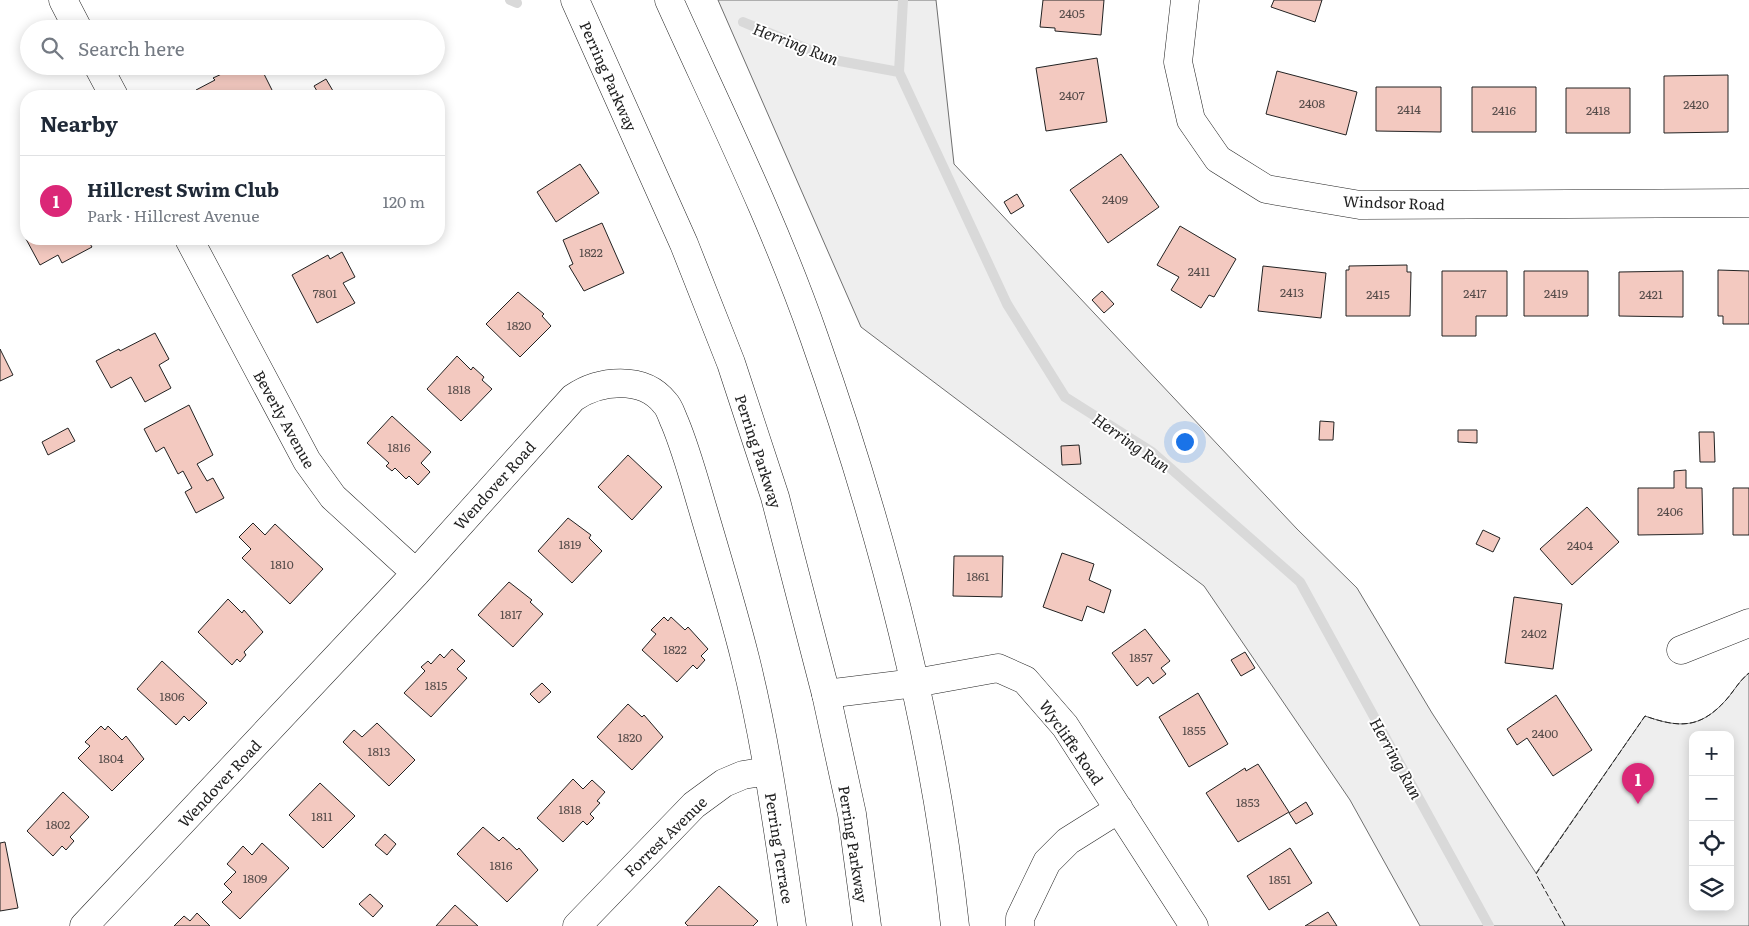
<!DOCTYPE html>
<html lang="en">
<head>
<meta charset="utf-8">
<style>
	body { margin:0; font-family:Literata,serif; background:#f6f6f7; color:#1f2937 }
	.controls { position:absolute; right:15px; bottom:15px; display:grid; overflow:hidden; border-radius:10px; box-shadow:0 2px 12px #0003 }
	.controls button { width:45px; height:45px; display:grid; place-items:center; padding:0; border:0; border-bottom:1px solid #e0e1e3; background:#fff; color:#1f2937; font:25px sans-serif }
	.you { position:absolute; left:1184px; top:441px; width:18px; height:18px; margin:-12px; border:4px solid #fff; border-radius:50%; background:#1a73e8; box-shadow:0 0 0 8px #1a73e833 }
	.badge { display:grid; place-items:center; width:32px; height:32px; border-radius:50%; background:#db2777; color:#fff; font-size:16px; font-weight:700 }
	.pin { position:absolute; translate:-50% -41px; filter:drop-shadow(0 1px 2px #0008) }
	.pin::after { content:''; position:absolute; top:26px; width:18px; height:15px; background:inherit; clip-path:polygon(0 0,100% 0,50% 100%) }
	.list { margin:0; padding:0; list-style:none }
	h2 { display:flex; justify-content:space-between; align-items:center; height:65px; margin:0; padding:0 20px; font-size:21px }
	h2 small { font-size:16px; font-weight:400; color:#747a83 }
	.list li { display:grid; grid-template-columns:32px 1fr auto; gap:15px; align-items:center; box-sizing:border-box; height:90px; padding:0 20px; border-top:1px solid #e0e1e3 }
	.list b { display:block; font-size:19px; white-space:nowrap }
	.list p { margin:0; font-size:16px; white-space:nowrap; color:#747a83 }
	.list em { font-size:16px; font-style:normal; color:#747a83 }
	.icon { flex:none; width:28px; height:28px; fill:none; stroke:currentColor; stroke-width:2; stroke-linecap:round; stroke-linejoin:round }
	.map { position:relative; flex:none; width:1749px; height:926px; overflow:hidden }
	.search { position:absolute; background:#fff; box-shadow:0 2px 12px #0003; left:20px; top:20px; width:425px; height:55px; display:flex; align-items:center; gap:12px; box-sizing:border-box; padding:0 18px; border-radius:28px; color:#747a83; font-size:19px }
	.panel { position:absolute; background:#fff; box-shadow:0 2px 12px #0003; left:20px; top:90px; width:425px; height:155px; border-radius:20px }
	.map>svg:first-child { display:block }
	.green { fill:#eee; stroke:#6f6f6f; fill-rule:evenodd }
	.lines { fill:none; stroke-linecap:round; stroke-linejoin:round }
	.stream { stroke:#d9d9d9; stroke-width:10 }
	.building { fill:#f3c9c0; stroke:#222 }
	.street-casing { stroke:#222; stroke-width:29 }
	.primary-casing { stroke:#222; stroke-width:29 }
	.street { stroke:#fff; stroke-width:28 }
	.primary { stroke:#fff; stroke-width:28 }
	.fence { stroke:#222; stroke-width:1; stroke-dasharray:6 2.5; stroke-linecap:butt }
	.labels { text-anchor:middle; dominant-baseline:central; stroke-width:4; stroke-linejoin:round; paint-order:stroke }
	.number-label { font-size:12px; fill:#564c4a }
	.street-label { font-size:15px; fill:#222; stroke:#fff }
	.water-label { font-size:16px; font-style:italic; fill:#222; stroke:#fff }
</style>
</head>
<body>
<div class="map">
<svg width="1749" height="926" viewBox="0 0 1749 926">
	<rect width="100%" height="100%" fill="#fff"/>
	<path class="green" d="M718,0H936L954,164L1297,529L1357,588L1432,713L1536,873L1645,716C1679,728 1700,729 1726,700C1734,691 1739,681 1749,673V926H1420L1350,800L1204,586L861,327ZM1693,735H1730V907H1693Z"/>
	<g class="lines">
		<path class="stream" d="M510,0L517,3
			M903,0L899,72L1007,304L1065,397L1152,452L1300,582L1489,926
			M743,22L834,60L899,72"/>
	</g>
	<path class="building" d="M1043,0H1104L1101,35L1055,31V28L1040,27Z
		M1274,0H1322L1315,22L1271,7Z
		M1097,58L1107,122L1046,131L1036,68Z
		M239,66H260L275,96H199L196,90L215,80L213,78Z
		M1277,71L1357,92L1346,135L1266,114Z
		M1728,75V132L1664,133V76Z
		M326,79L336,96H320L314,86Z
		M1376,87H1441V132L1376,131Z
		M1472,87H1536V132H1472Z
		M1566,88H1630V133H1566Z
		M1121,154L1159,207L1108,243L1070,190Z
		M580,164L599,193L556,222L537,192Z
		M1017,194L1024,206L1011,214L1004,202Z
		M602,223L624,273L584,291L569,266L573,264L563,240Z
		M1180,226L1236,259L1214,297L1209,295L1201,308L1171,290L1179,277L1157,265Z
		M26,239H87L92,247L62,263L58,255L40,265Z
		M342,252L355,277L343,283L355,303L317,323L292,275L328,255L330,259Z
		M1407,265V272H1411L1410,316H1346V270H1349V266Z
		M1263,266L1326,273L1321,318L1258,311Z
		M1718,270L1749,271V324H1723V316H1718Z
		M1442,271H1507V316H1476V336H1442Z
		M1524,271H1588V316H1524Z
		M1683,271V317L1619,316V272Z
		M1102,291L1114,304L1104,313L1092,300Z
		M518,292L544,314L542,316L551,326L520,357L486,324Z
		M155,333L169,359L159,365L171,388L145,402L131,377L111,388L96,361L119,349L120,351Z
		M0,349L13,375L0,381Z
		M457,356L471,370L473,367L484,377L482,380L492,389L461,421L427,389Z
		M189,405L213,455L197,464L207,481L213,478L224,498L196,513L185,492L192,488L183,471L178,474L164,447L156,452L144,429Z
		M392,416L431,452L421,463L430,472L418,485L409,476L406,479L395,468L392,471L386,466L389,463L367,443Z
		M1320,421L1334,422L1333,440H1319Z
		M68,428L75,441L48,455L42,442Z
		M1458,430H1477V443L1458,442Z
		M1699,432H1714L1715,462H1700Z
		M1079,445L1081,464L1062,465L1061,446Z
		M628,455L662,487L632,520L598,487Z
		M1686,470V488H1702L1703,534L1638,535V488H1674V471Z
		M1733,488H1749V535H1733Z
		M1587,507L1619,542L1572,585L1540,549Z
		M568,518L591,535L589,538L602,551L572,583L538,551Z
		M253,523L265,535L275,524L323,569L290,604L242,558L251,549L239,537Z
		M1483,530L1500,538L1493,552L1476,544Z
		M1062,553L1094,564L1089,580L1111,590L1104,613L1087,606L1082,621L1043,607Z
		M954,556H1003L1002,597L953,596Z
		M509,582L532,600L530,602L543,614L513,647L478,615Z
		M1514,597L1562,604L1553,669L1505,663Z
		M228,599L242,613L244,610L263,632L244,652L246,655L240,662L237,659L232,665L198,632Z
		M664,617L668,621L671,617L685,630L688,627L708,649L701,656L705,660L697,669L693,665L677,682L642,650L656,634L651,630Z
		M1145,629L1170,661L1161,668L1166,674L1153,684L1148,677L1137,686L1112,653Z
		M452,649L465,661L457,669L467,678L431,717L404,693L425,671L421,667L428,661L431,664L440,654L444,658Z
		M1245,652L1255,668L1241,676L1231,660Z
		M162,661L207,703L189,721L184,716L176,725L137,689Z
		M542,683L551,692L539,703L530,694Z
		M1198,693L1228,744L1189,767L1159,717Z
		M1556,695L1592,750L1553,776L1527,738L1517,745L1507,729Z
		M628,704L642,717L644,715L663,737L632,770L597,737Z
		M377,723L415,760L389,786L343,742L354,730L362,737Z
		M101,726L105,730L108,726L122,740L126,736L144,759L112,791L78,758L90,746L85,742Z
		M1258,764L1289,812L1238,842L1206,793L1245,768L1246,771Z
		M573,779L583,789L592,780L605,792L597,801L600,803L590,814L594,818L587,825L583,821L563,842L537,818Z
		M320,783L355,816L323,848L289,815Z
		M63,792L89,817L70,837L74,841L66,850L62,846L53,856L27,831Z
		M1306,802L1313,814L1296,824L1289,813Z
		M483,827L499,841L503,837L517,850L519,848L538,870L507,902L457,854Z
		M385,834L396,844L387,855L375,845Z
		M5,842L18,908L0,911V843Z
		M262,843L289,868L240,919L222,902L232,892L224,884L236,872L227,864L243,846L252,855Z
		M1290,848L1312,883L1269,910L1247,876Z
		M719,886L758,921L753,926H688L685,923Z
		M370,894L383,906L373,917L359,904Z
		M455,905L478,926H436Z
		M1328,912L1337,926H1305Z
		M197,913L210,926H174L184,916L190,921Z"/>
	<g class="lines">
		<g class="street-casing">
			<path id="street" d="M63,0L78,29
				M1185,0L1178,62L1191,120L1218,159L1266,189L1360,205L1749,203
				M98,66L114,96
				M189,239L307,461L333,497L416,573
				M1681,650L1749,623
				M826,694L915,683L998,668L1025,680L1065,726L1194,926
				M84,926L416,573L573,398C599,380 643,375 665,403C670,408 672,417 675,423C687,452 695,483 704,513C718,561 733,610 745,658C767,746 779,837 792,926
				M577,926L694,805L724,783L743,775L768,771
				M1020,926V918L1047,862L1068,841L1119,809"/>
		</g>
		<g class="primary-casing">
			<path id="primary" d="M575,0L684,244L731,363L775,497L826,694L852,814L867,926
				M669,0C719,111 774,222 814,337C881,527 934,726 955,926"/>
		</g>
		<use href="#street" class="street"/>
		<use href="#primary" class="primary"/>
		<path class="fence" d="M1565,926L1536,874L1645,716C1679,728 1700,729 1726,700C1734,691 1739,681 1749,673"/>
	</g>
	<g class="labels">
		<g class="number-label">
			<text x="1072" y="13">2405</text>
			<text x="1072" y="95">2407</text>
			<text x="1312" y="103">2408</text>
			<text x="1696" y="104">2420</text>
			<text x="1409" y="109">2414</text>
			<text x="1504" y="110">2416</text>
			<text x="1598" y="110">2418</text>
			<text x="1115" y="199">2409</text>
			<text x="591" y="252">1822</text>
			<text x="1199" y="271">2411</text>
			<text x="1292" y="292">2413</text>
			<text x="325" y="293">7801</text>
			<text x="1475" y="293">2417</text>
			<text x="1556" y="293">2419</text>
			<text x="1378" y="294">2415</text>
			<text x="1651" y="294">2421</text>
			<text x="519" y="325">1820</text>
			<text x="459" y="389">1818</text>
			<text x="399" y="447">1816</text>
			<text x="1670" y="511">2406</text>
			<text x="570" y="544">1819</text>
			<text x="1580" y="545">2404</text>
			<text x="282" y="564">1810</text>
			<text x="978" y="576">1861</text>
			<text x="511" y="614">1817</text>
			<text x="1534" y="633">2402</text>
			<text x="675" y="649">1822</text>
			<text x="1141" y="657">1857</text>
			<text x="436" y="685">1815</text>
			<text x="172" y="696">1806</text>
			<text x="1194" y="730">1855</text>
			<text x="1545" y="733">2400</text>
			<text x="630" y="737">1820</text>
			<text x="379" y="751">1813</text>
			<text x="111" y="758">1804</text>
			<text x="1248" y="802">1853</text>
			<text x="570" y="809">1818</text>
			<text x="322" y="816">1811</text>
			<text x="58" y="824">1802</text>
			<text x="501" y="865">1816</text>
			<text x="255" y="878">1809</text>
			<text x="1280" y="879">1851</text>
		</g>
		<g class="street-label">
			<text transform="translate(609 76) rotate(66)">Perring Parkway</text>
			<text transform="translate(1394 202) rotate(2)">Windsor Road</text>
			<text transform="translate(285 419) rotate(61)">Beverly Avenue</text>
			<text transform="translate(759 451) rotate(72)">Perring Parkway</text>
			<text transform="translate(494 485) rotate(-48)">Wendover Road</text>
			<text transform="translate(1072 742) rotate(55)">Wycliffe Road</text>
			<text transform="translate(219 783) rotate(-47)">Wendover Road</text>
			<text transform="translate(665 836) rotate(-44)">Forrest Avenue</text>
			<text transform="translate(854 844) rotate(81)">Perring Parkway</text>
			<text transform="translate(780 848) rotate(81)">Perring Terrace</text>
		</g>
		<g class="water-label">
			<text transform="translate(796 43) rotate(21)">Herring Run</text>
			<text transform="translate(1132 442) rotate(35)">Herring Run</text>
			<text transform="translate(1397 758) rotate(61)">Herring Run</text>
		</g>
	</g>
</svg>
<div class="controls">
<button>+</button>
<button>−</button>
<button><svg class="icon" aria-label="locate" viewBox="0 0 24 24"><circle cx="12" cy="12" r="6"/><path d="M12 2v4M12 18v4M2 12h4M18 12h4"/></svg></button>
<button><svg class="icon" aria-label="layers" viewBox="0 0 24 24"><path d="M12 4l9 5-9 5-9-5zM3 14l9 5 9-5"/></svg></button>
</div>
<div class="you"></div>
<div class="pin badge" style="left:1638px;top:804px">1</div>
<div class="search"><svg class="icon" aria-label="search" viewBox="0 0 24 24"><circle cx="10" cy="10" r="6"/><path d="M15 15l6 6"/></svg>Search here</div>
<section class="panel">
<h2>Nearby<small></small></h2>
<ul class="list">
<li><span class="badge">1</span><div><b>Hillcrest Swim Club</b><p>Park · Hillcrest Avenue</p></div><em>120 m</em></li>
</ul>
</section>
</div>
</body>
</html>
